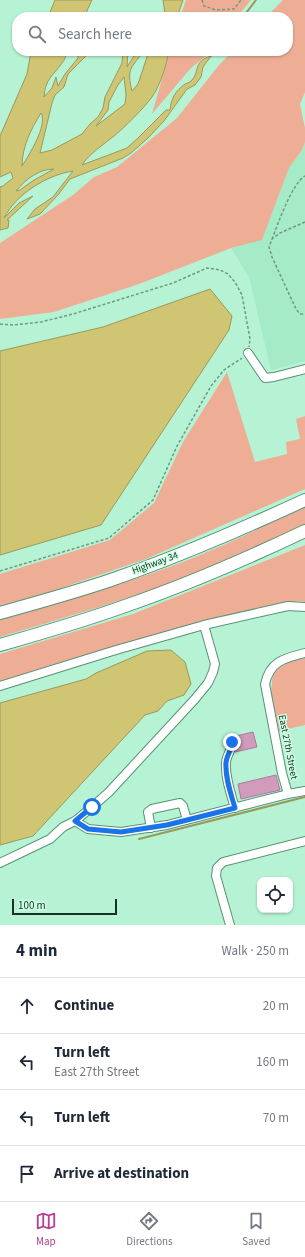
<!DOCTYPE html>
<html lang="en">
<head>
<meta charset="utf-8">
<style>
	body { margin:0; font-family:"Source Sans 3",sans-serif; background:#f2f2f3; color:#1f2937 }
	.controls { position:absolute; right:12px; bottom:12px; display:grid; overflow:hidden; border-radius:8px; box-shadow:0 1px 3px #0004 }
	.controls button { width:36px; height:36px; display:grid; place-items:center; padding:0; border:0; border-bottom:1px solid #e0e1e3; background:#fff; color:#1f2937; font:20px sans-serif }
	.scale { position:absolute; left:12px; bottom:10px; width:105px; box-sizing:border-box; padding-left:4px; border:2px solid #193126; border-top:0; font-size:11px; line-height:14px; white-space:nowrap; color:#193126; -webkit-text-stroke:3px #cdfee4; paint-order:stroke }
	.stop { position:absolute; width:12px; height:12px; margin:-9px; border:3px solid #1a73e8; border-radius:50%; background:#fff }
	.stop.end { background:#1a73e8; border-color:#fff; box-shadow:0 1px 4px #0008 }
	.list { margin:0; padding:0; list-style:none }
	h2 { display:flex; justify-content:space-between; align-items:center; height:52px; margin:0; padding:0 16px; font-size:17px }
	h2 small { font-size:13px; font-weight:400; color:#747a83 }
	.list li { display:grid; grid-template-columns:26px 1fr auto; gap:12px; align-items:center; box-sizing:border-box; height:56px; padding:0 16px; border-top:1px solid #e0e1e3 }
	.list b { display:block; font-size:15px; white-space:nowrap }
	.list p { margin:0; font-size:13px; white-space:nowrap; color:#747a83 }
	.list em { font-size:13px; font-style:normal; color:#747a83 }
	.icon { flex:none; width:22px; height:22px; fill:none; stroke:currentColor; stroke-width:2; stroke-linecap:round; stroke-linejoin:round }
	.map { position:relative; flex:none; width:305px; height:925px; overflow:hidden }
	.search { position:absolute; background:#fff; box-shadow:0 1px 3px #0004; left:12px; right:12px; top:12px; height:44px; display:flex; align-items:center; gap:10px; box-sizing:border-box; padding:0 14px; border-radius:16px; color:#747a83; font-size:15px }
	.sheet { height:276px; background:#fff }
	nav { display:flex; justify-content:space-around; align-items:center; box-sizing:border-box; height:56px; border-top:1px solid #e0e1e3; background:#fff; font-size:11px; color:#747a83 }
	nav a { display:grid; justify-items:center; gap:2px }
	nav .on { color:#b73e92 }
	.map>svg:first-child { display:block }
	.built { fill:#a5ebc8 }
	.green { fill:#eeae96 }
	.water { fill:#d0c573; stroke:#99995c; fill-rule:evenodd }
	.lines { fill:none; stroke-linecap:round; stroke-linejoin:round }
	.stream { stroke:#99995c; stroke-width:2 }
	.building { fill:#d19cbc; stroke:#ad7a99 }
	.minor-casing { stroke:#579275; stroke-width:10 }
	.highway-casing { stroke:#579275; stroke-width:14 }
	.path { stroke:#6d9983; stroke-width:1.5; stroke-dasharray:3 2; stroke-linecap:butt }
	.minor { stroke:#fff; stroke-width:8 }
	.highway { stroke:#fff; stroke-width:12 }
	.route { stroke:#1a73e8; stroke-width:5 }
	.labels { text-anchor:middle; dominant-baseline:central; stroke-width:3; stroke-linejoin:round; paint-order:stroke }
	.street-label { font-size:10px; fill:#193126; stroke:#cdfee4 }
</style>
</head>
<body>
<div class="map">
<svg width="305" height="925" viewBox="0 0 305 925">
	<rect width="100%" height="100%" fill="#b6f3d4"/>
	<path class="built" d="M305,142V361L271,370L249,277L231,248L262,239L289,168L302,150Z"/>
	<path class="green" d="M186,0H251L237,17H180Z
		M283,0H305V92L300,104L305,128V142L302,150L289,168L262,240L231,248L139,284L54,312L0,319V243L73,195L94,177L117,167L177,118L219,65L233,51H288V17H266Z
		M170,51H212L190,69L152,114Z
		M227,372L255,462L287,454L286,442L300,439L296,419L305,416V489L146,559L32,598L0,607V574L110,540L154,503L183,442Z
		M305,506V524C267,542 230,559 191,575C129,599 64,618 0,637V620C61,602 123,585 183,562C224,546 265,526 305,506Z
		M305,545V602L297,601L110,648L0,682V654L133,614Z
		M305,658V725L279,731L271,692L273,672L288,662Z"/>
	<path class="water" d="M55,0H92L84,17H48Z
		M163,0H183L177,17H165V14Z
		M33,51H68C66,55 65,60 62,63C53,76 45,79 44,97L52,88L56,77L58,86L65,74L78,58V51H91L68,74L64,87L55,95L52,103L40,153L52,150L82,134L90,124L98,117L103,108L105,97L122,63L123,51H128L127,67L137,51H143C141,56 137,59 134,64C127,72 130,82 132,91L138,84L149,51H169C166,66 161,84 152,97C144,108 124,128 114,136C103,145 89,154 82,165L127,148L138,138L166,110H170C171,99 175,91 185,84C186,84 190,82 191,81C201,71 192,62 211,56L203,67L201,77L195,85L187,89L164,121L148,138L131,153L123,158L70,179L58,195L40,214L27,219L35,209L53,197L73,171C47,175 16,194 4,218L19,203L33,196L7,220H9L8,228L0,230V187L3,186L13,178L11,172L0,177V136L27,74L30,57ZM124,77L126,95L125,104L96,126L108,110L109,102L118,85ZM41,113C48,125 29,155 22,166C22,147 31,129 41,113ZM54,169L34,180L20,190L16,191C26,179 39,169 54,169Z
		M210,289L232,316L229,330L101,525L0,555V351L103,327Z
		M171,650L185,662L191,684L184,695L167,701L158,711L145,715L33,836L0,845V703L86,679L96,673L147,651Z"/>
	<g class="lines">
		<path class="stream" d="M243,17L256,0
			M211,56L215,51
			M139,839L305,797"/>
	</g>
	<path class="building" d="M253,732L257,747L235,752L237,740L232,737Z
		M276,775L280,790L241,799L238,784Z"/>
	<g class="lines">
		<g class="minor-casing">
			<path id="minor" d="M248,353L265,378L274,377L305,369
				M0,686L116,650L204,625L288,606L305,607
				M232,742C232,750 226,756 226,763C225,778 231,794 235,808
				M288,794L305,791
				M75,821L88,829L121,832L167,825L288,794L282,773L265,684C270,661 285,658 305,653
				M151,828L148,812L152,809L180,803L183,806L187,820
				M0,863L50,839L63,827L75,821L92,807L109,792L195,699L208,683L213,672L215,664L204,625
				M230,925L216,876L217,868L223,862L305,841"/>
		</g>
		<g class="highway-casing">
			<path id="highway" d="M0,613C36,603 72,593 108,581C175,558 240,530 305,500
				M0,645C42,633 84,621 125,606C186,585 246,559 305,531"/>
		</g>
		<path class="path" d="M202,0L204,6L216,10L234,9L241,0
			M305,222L280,233L272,239L269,247L272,257L296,309L300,314H305
			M272,239C278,224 292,183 305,176
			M0,324L13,325L41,322L73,314L173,283L207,268L220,270L228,274L235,282L242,295L250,339L249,347
			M0,571L109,538L153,500L177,446L211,386L224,370L242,358"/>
		<use href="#minor" class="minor"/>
		<use href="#highway" class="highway"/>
	</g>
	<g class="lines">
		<path class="route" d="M92,807L75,821L88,829L121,832L167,825L235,808C231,794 225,778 226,763C226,756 232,750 232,742"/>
	</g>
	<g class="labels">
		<g class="street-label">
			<text transform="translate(155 563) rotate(-20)">Highway 34</text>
			<text transform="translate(288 747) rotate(79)">East 27th Street</text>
		</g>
	</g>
</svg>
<div class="controls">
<button><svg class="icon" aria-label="locate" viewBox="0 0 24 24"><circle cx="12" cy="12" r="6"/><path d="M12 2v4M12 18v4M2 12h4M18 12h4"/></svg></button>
</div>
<div class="scale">100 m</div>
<div class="stop" style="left:92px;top:807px"></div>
<div class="stop end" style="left:232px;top:742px"></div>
<div class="search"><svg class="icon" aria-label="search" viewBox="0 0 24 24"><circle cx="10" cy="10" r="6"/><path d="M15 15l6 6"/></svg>Search here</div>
</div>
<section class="sheet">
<h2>4 min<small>Walk · 250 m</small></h2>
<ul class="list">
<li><svg class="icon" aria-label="ahead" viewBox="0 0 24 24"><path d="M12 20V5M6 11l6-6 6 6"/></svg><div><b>Continue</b></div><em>20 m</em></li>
<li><svg class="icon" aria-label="left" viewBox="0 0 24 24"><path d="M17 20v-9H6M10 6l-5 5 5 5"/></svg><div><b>Turn left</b><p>East 27th Street</p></div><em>160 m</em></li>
<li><svg class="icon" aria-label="left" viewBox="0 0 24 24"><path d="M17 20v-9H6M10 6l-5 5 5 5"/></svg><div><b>Turn left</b></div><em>70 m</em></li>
<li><svg class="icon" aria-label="arrive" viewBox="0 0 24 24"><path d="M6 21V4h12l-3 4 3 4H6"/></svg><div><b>Arrive at destination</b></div></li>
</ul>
</section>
<nav>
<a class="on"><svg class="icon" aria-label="map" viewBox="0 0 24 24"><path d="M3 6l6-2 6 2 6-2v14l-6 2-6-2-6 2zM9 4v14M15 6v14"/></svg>Map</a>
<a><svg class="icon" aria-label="directions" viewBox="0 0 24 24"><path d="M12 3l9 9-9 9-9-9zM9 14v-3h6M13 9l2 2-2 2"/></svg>Directions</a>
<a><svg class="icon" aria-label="saved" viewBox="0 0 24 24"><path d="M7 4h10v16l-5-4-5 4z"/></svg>Saved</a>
</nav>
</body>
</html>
